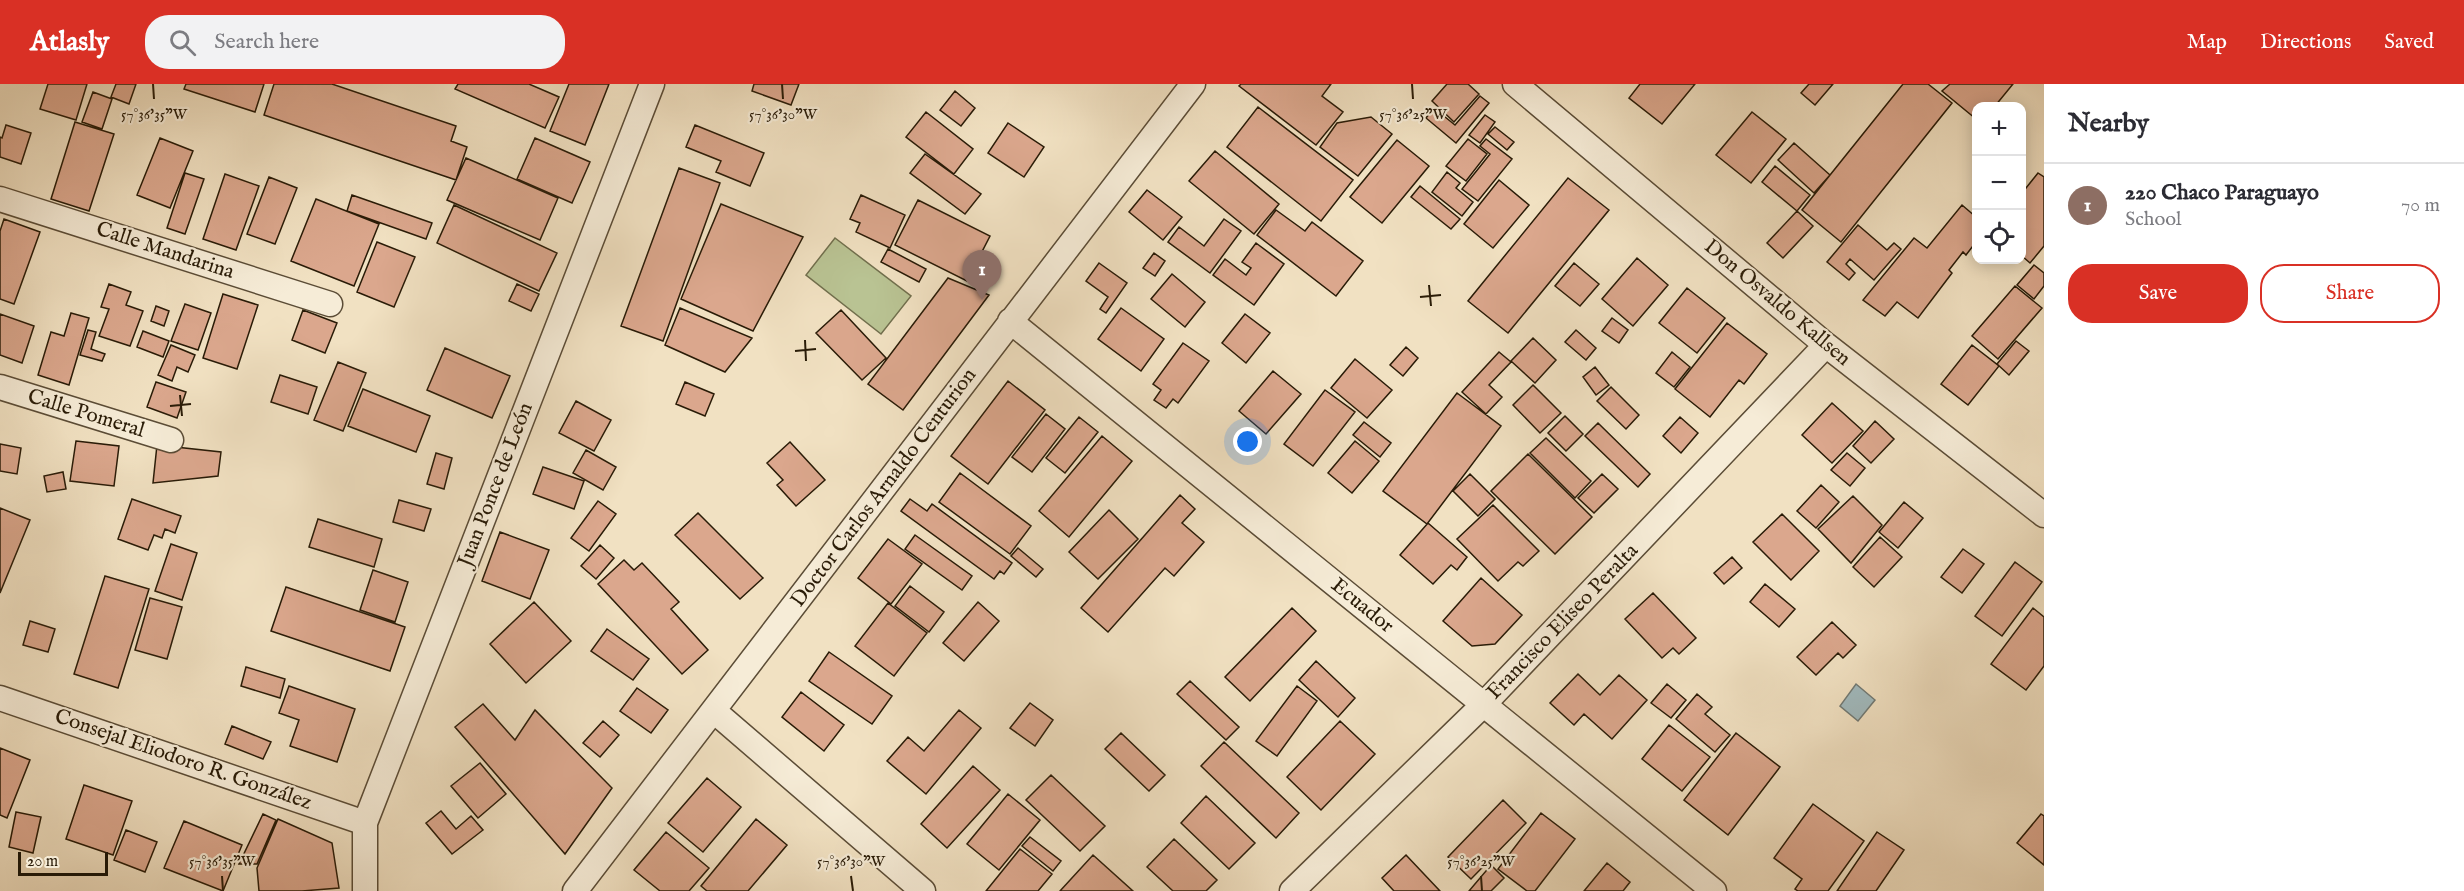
<!DOCTYPE html>
<html lang="en">
<head>
<meta charset="utf-8">
<style>
	body { margin:0; font-family:"IM FELL English",serif; background:#f2f2f3; color:#2b2b33 }
	.controls { position:absolute; right:18px; top:18px; display:grid; overflow:hidden; border-radius:12px; box-shadow:0 3px 15px #0003 }
	.controls button { width:54px; height:54px; display:grid; place-items:center; padding:0; border:0; border-bottom:2px solid #e1e1e2; background:#fff; color:#2b2b33; font:30px sans-serif }
	.scale { position:absolute; left:18px; bottom:15px; width:90px; box-sizing:border-box; padding-left:6px; border:3px solid #291b07; border-top:0; font-size:16px; line-height:21px; white-space:nowrap; color:#291b07; -webkit-text-stroke:4px #f6ecd7; paint-order:stroke }
	.you { position:absolute; left:1248px; top:358px; width:21px; height:21px; margin:-15px; border:4px solid #fff; border-radius:50%; background:#1a73e8; box-shadow:0 0 0 9px #1a73e833 }
	.badge { display:grid; place-items:center; width:39px; height:39px; border-radius:50%; background:#d93025; color:#fff; font-size:20px; font-weight:700 }
	.pin { position:absolute; translate:-50% -50px; filter:drop-shadow(0 2px 3px #0008) }
	.pin::after { content:''; position:absolute; top:32px; width:21px; height:18px; background:inherit; clip-path:polygon(0 0,100% 0,50% 100%) }
	.list { margin:0; padding:0; list-style:none }
	h2 { display:flex; justify-content:space-between; align-items:center; height:78px; margin:0; padding:0 24px; font-size:26px }
	h2 small { font-size:20px; font-weight:400; color:#7c7c81 }
	.list li { display:grid; grid-template-columns:39px 1fr auto; gap:18px; align-items:center; box-sizing:border-box; height:84px; padding:0 24px; border-top:2px solid #e1e1e2 }
	.list b { display:block; font-size:22px; white-space:nowrap }
	.list p { margin:0; font-size:20px; white-space:nowrap; color:#7c7c81 }
	.list em { font-size:20px; font-style:normal; color:#7c7c81 }
	.actions { display:flex; gap:12px; padding:18px 24px }
	.actions a { flex:1; padding:14px 0; border:2px solid #d93025; border-radius:24px; text-align:center; font-size:21px; color:#d93025 }
	.actions .main { background:#d93025; color:#fff }
	.icon { flex:none; width:33px; height:33px; fill:none; stroke:currentColor; stroke-width:2; stroke-linecap:round; stroke-linejoin:round }
	.map { position:relative; flex:none; width:2044px; height:807px; overflow:hidden }
	header { display:flex; align-items:center; gap:36px; box-sizing:border-box; height:84px; padding:0 30px; background:#d93025; color:#fff }
	header strong { font-size:28px }
	nav { display:flex; gap:33px; margin-inline-start:auto; font-size:21px }
	.search { width:420px; height:54px; background:#f2f2f3; display:flex; align-items:center; gap:15px; box-sizing:border-box; padding:0 21px; border-radius:24px; color:#7c7c81; font-size:22px }
	main { display:flex }
	aside { flex:1; background:#fff }
	.map>svg:first-child { display:block }
	.green { fill:#b9c393; stroke:#716f4d; stroke-width:1.5 }
	.water { fill:#a1babe; stroke:#717a75; stroke-width:1.5 }
	.building { fill:#dba78d; stroke:#291b07; stroke-width:1.5 }
	.lines { fill:none; stroke-linecap:round; stroke-linejoin:round }
	.street-casing { stroke:#5b4c36; stroke-width:27 }
	.street { stroke:#f6ecd7; stroke-width:24 }
	.ticks { fill:none; stroke:#291b07; stroke-width:2 }
	.labels { text-anchor:middle; dominant-baseline:central; stroke-width:4.5; stroke-linejoin:round; paint-order:stroke }
	.street-label { font-size:21px; fill:#291b07; stroke:#f6ecd7 }
	.ticks-label { font-size:15px; text-anchor:middle; fill:#291b07; stroke:#f6ecd7; stroke-width:4.5; stroke-linejoin:round; paint-order:stroke }
</style>
</head>
<body>
<header>
<strong>Atlasly</strong>
<div class="search"><svg class="icon" aria-label="search" viewBox="0 0 24 24"><circle cx="10" cy="10" r="6"/><path d="M15 15l6 6"/></svg>Search here</div>
<nav><a>Map</a><a>Directions</a><a>Saved</a></nav>
</header>
<main>
<div class="map">
<svg width="2044" height="807" viewBox="0 0 2044 807">
	<rect width="100%" height="100%" fill="#f1e1c2"/>
	<filter id="stains"><feTurbulence type="fractalNoise" baseFrequency=".00333" numOctaves="4"/><feColorMatrix values="0 0 0 0 .2 0 0 0 0 .09 0 0 0 0 .02 0 0 0 .5 -.17"/></filter>
	<radialGradient id="worn" r=".72"><stop offset=".6" stop-color="#630" stop-opacity="0"/><stop offset="1" stop-color="#630" stop-opacity=".3"/></radialGradient>
	<path class="green" d="M835,154L911,212L881,250L806,191Z"/>
	<path class="water" d="M1856,600L1875,616L1858,637L1840,622Z"/>
	<path class="building" d="M48,0H87L76,36L40,25Z
		M116,0H136L129,20L111,13Z
		M186,0H264L255,28L184,5Z
		M274,0H332L456,42L451,57L467,63L456,96L264,31Z
		M458,0H529L559,13L545,44L455,5Z
		M569,0H609L585,61L550,47Z
		M754,0H799L791,21L752,7Z
		M1241,0H1331L1322,12L1343,28L1316,61L1239,2Z
		M1447,0H1468L1479,10L1454,38L1432,17Z
		M1640,0H1695L1662,40L1629,14Z
		M1809,0H1833L1815,21L1801,9Z
		M1903,0H1928L1952,19L1841,158L1802,126Z
		M1950,0H2013L1995,22H1976V35L1942,7Z
		M955,7L975,24L961,42L940,26Z
		M93,8L112,15L102,45L82,38Z
		M1480,12L1489,19L1456,59L1426,34L1434,24L1455,41Z
		M1258,23L1353,96L1321,137L1227,63Z
		M926,28L973,65L954,90L906,53Z
		M1752,28L1786,55L1751,99L1716,71Z
		M1485,31L1495,38L1480,59L1469,51Z
		M1371,33L1392,50L1358,92L1320,63L1337,39Z
		M75,38L114,50L89,127L51,115Z
		M1008,39L1044,63L1024,93L988,69Z
		M6,41L31,49L21,80L0,73V53L2,54Z
		M695,41L764,69L750,102L716,88L721,77L686,63Z
		M1495,43L1514,58L1507,66L1488,50Z
		M160,54L193,67L170,124L137,111Z
		M535,54L590,78L572,119L517,95Z
		M1468,55L1487,70L1466,97L1446,82Z
		M1486,55L1512,75L1478,117L1462,105L1490,70L1480,62Z
		M1397,56L1429,82L1382,139L1350,113Z
		M1794,59L1830,91L1814,109L1778,76Z
		M1215,67L1279,120L1254,150L1189,97Z
		M925,70L981,110L965,130L910,89Z
		M466,74L558,114L540,156L447,116Z
		M1775,82L1810,111L1797,127L1762,98Z
		M679,84L720,99L663,257L621,242Z
		M1447,88L1460,99L1456,104L1473,118L1462,132L1432,108Z
		M185,89L204,95L185,150L167,144Z
		M2038,89L2044,93V162L2030,179L2022,172V109Z
		M225,90L259,102L236,166L203,155Z
		M269,93L297,104L275,160L247,150Z
		M1568,94L1609,126L1508,249L1468,217Z
		M1499,96L1529,121L1493,164L1464,140Z
		M1420,102L1460,135L1451,145L1411,113Z
		M1147,106L1182,133L1163,156L1129,128Z
		M352,111L432,139L426,155L347,127Z
		M861,111L905,131L890,164L856,148L860,139L850,135Z
		M316,115L379,140L354,202L291,177Z
		M918,116L990,152L967,197L895,161Z
		M721,120L803,153L753,247L681,215Z
		M454,121L557,169L539,207L437,159Z
		M1962,121L1976,133V158L1966,171L1963,168L1949,186L1952,189L1918,234L1897,218L1885,232L1863,216L1914,154L1927,164Z
		M1276,126L1305,147L1312,138L1363,177L1336,212L1257,151Z
		M1797,127L1813,142L1783,174L1767,159Z
		M4,135L40,148L14,220L0,215V147Z
		M1224,135L1241,147L1210,189L1168,158L1179,143L1204,162Z
		M1858,141L1887,166L1894,159L1901,165L1874,196L1850,175L1846,180L1855,189L1849,196L1827,178Z
		M377,158L415,173L394,223L357,208Z
		M1256,159L1284,180L1254,221L1213,191L1225,175L1246,191L1251,184L1242,178Z
		M888,165L926,185L919,198L881,178Z
		M1154,169L1165,177L1155,192L1143,184Z
		M1637,174L1668,201L1633,242L1602,215Z
		M1099,179L1127,199L1106,229L1100,225L1108,213L1086,197Z
		M1574,179L1599,200L1580,222L1555,202Z
		M2034,181L2044,189V202L2034,215L2017,201Z
		M1172,190L1205,218L1185,243L1151,215Z
		M948,194L989,211L903,326L868,300Z
		M109,200L131,208L126,221L143,227L130,262L99,252L109,225L101,223Z
		M517,200L539,210L531,227L509,217Z
		M2015,202L2042,224L1998,275L1972,252Z
		M1687,204L1725,234L1697,269L1659,239Z
		M223,210L258,221L237,285L203,274Z
		M185,220L211,229L198,266L171,257Z
		M156,222L169,227L164,242L151,237Z
		M680,224L752,254L725,288L665,261Z
		M1121,224L1164,255L1141,287L1098,255Z
		M303,226L337,239L325,269L292,256Z
		M841,226L886,274L862,296L816,249Z
		M71,229L89,234L69,301L38,291L51,248L64,252Z
		M0,230L34,242L22,279L0,271Z
		M1245,230L1270,249L1246,279L1222,259Z
		M1612,234L1628,246L1619,259L1602,247Z
		M1727,239L1767,270L1744,300L1739,296L1710,333L1675,305Z
		M88,246L96,248L91,265L105,270L102,277L80,271Z
		M1576,246L1596,264L1586,276L1565,258Z
		M143,247L169,257L163,273L137,263Z
		M1533,254L1556,276L1535,299L1511,277Z
		M2016,257L2029,267L2009,291L1997,280Z
		M1183,259L1209,277L1178,319L1173,315L1166,324L1154,316L1161,306L1153,300Z
		M171,261L195,271L188,288L177,283L172,297L158,291Z
		M1972,261L1999,282L1968,321L1941,300Z
		M1406,263L1418,274L1403,292L1390,281Z
		M445,264L510,292L492,334L427,306Z
		M1499,268L1511,278L1489,301L1502,313L1486,330L1462,308Z
		M1672,268L1690,283L1674,303L1656,289Z
		M1355,275L1392,306L1367,334L1331,304Z
		M338,278L366,289L343,347L314,336Z
		M1595,283L1609,301L1596,311L1583,293Z
		M1273,287L1301,310L1266,350L1239,327Z
		M280,291L317,303L308,330L271,318Z
		M1008,297L1045,326L988,400L951,372Z
		M156,298L186,308L177,334L147,323Z
		M685,298L714,310L705,332L676,320Z
		M1533,301L1561,329L1540,349L1513,321Z
		M1611,303L1639,331L1626,345L1597,317Z
		M363,305L430,332L416,368L348,342Z
		M1325,306L1355,328L1313,382L1284,360Z
		M1457,309L1501,342L1427,440L1383,407Z
		M576,317L611,336L594,367L559,349Z
		M1832,319L1863,347L1832,379L1802,351Z
		M1046,330L1065,345L1032,388L1012,373Z
		M1565,332L1583,350L1566,367L1548,349Z
		M1079,333L1098,348L1065,389L1046,374Z
		M1680,333L1698,349L1681,369L1663,352Z
		M1875,337L1894,355L1871,379L1853,362Z
		M1364,338L1391,359L1380,373L1353,351Z
		M1598,339L1650,390L1638,403L1585,352Z
		M1102,352L1132,377L1069,453L1039,427Z
		M1546,354L1591,397L1575,414L1530,369Z
		M76,357L119,362L114,402L70,397Z
		M1355,357L1379,377L1352,409L1328,389Z
		M790,358L825,396L796,422L777,401L783,396L767,379Z
		M0,360L21,364L17,390L0,387Z
		M157,361L221,368L218,392L153,399Z
		M586,366L616,383L603,406L573,389Z
		M436,369L452,374L444,405L427,400Z
		M1847,369L1865,384L1850,402L1831,386Z
		M1528,370L1592,433L1555,470L1491,407Z
		M543,383L584,397L574,425L533,410Z
		M63,388L66,405L47,408L44,392Z
		M960,389L1031,442L1010,470L939,418Z
		M1470,390L1495,415L1478,432L1453,407Z
		M1602,390L1618,405L1594,429L1578,414Z
		M1821,401L1839,418L1816,444L1797,427Z
		M1180,411L1195,425L1182,439L1204,458L1174,492L1165,484L1108,548L1081,524Z
		M1853,412L1882,441L1851,479L1818,445Z
		M132,415L181,432L175,449L165,445L162,454L154,451L148,466L118,455Z
		M910,415L927,427L932,420L1012,479L1004,490L1000,487L994,495L901,427Z
		M399,416L431,425L424,447L393,438Z
		M598,417L616,430L589,467L571,454Z
		M1904,418L1923,434L1898,464L1879,448Z
		M1493,421L1539,467L1523,482L1518,478L1498,497L1457,455Z
		M0,424L30,436L0,509Z
		M1109,426L1138,455L1098,495L1069,468Z
		M698,429L763,494L740,515L675,451Z
		M1782,430L1819,467L1791,496L1753,458Z
		M318,435L382,455L374,483L309,463Z
		M1428,439L1467,473L1457,486L1451,481L1433,500L1400,471Z
		M500,448L549,466L530,515L482,497Z
		M915,451L972,492L962,506L905,465Z
		M1880,453L1902,473L1874,503L1853,483Z
		M888,455L922,480L891,520L858,494Z
		M171,460L197,469L182,516L155,507Z
		M600,461L614,474L596,495L581,482Z
		M1018,464L1043,485L1036,493L1011,472Z
		M1963,465L1984,480L1962,509L1941,493Z
		M1732,473L1742,484L1724,500L1714,489Z
		M624,476L634,486L642,479L679,518L671,525L708,566L682,590L598,500Z
		M2015,478L2042,498L2002,552L1975,532Z
		M373,486L408,498L395,538L360,526Z
		M105,492L149,505L118,604L74,590Z
		M1481,494L1522,531L1495,560L1472,562L1443,537Z
		M1765,500L1795,525L1779,543L1750,518Z
		M910,502L944,528L929,548L895,522Z
		M286,503L405,543L390,587L271,547Z
		M1653,509L1696,554L1679,570L1673,564L1662,574L1625,535Z
		M150,514L182,523L167,575L135,566Z
		M534,518L571,557L526,599L490,560Z
		M978,518L999,537L964,577L943,559Z
		M888,519L927,549L894,592L855,562Z
		M1292,524L1316,547L1250,617L1225,593Z
		M2033,524L2044,533V582L2026,606L1991,580Z
		M30,537L55,545L48,568L23,561Z
		M1832,538L1856,561L1843,574L1838,569L1816,591L1797,573Z
		M607,545L649,575L633,596L591,567Z
		M829,568L892,612L872,640L809,597Z
		M1316,577L1355,614L1338,633L1299,596Z
		M246,583L285,595L280,614L241,602Z
		M1578,590L1600,611L1619,591L1647,616L1612,655L1584,630L1574,641L1550,619Z
		M1190,597L1239,643L1226,656L1177,610Z
		M1667,600L1686,616L1671,634L1651,619Z
		M289,602L355,625L337,678L290,662L299,636L279,629Z
		M1297,602L1317,617L1277,672L1256,657Z
		M637,604L668,626L651,649L620,627Z
		M801,608L844,641L824,667L782,633Z
		M1697,610L1712,623L1705,630L1730,651L1715,668L1676,635Z
		M1030,619L1053,636L1035,662L1010,644Z
		M483,620L515,656L535,626L612,704L565,770L455,643Z
		M959,626L981,644L926,710L887,677L908,653L924,667Z
		M603,637L619,651L600,673L583,659Z
		M1340,637L1375,670L1321,726L1287,693Z
		M1669,641L1710,673L1682,707L1642,675Z
		M232,642L271,658L263,675L225,660Z
		M1121,649L1165,691L1149,707L1105,665Z
		M1736,649L1780,683L1728,751L1684,716Z
		M1224,658L1299,729L1276,754L1201,682Z
		M0,664L30,676L7,734L0,731Z
		M480,679L506,710L478,734L451,702Z
		M973,682L1000,706L947,764L921,740Z
		M1051,691L1105,742L1080,767L1026,716Z
		M707,694L741,723L703,768L668,739Z
		M84,701L132,717L113,771L66,755Z
		M1008,710L1040,736L999,786L967,760Z
		M1206,712L1255,759L1229,785L1181,739Z
		M1503,716L1526,739L1471,795L1448,773Z
		M1813,720L1864,757L1828,807H1798L1795,805L1802,795L1774,774Z
		M441,727L456,745L471,732L483,746L452,770L426,739Z
		M16,728L41,733L33,769L9,763Z
		M1541,729L1575,755L1535,807H1527L1498,785Z
		M263,730L276,736L257,780H239Z
		M2041,730L2044,732V781L2017,759Z
		M278,735L332,759L339,804L302,807H259L257,784Z
		M756,735L787,761L748,807H707L701,802Z
		M184,737L242,761L223,807L164,784Z
		M126,746L157,758L145,788L114,776Z
		M666,748L709,784L689,807H660L634,786Z
		M1877,748L1904,766L1876,807H1837Z
		M1030,753L1061,777L1053,787L1022,762Z
		M1174,755L1217,796L1206,807H1173L1147,783Z
		M1020,765L1052,790L1038,807H986Z
		M1093,771L1133,807H1060Z
		M1406,771L1440,807H1394L1382,794Z
		M1607,779L1630,798L1623,807H1584Z
		M1491,781L1504,794L1491,807H1469Z"/>
	<g class="lines">
		<g class="street-casing">
			<path id="street" d="M1515,0L1826,261L2044,431
				M0,115L330,220
				M1010,237L1714,807
				M0,303L171,356
				M0,614L365,739
				M714,627L923,807
				M365,807V739L652,0
				M575,807L1193,0
				M1292,807L1483,621L1826,261"/>
		</g>
		<use href="#street" class="street"/>
	</g>
	<path class="ticks" d="M153,0L154,15M782,0L783,15M1412,0L1413,15M1429,201L1431,222M1420,213L1441,211M805,256L806,277M795,267L816,265M180,311L182,332M170,322L191,320M222,792L223,807M851,792L853,807M1481,792L1482,807"/>
	<g class="labels">
		<g class="street-label">
			<text transform="translate(165 167) rotate(18)">Calle Mandarina</text>
			<text transform="translate(1777 219) rotate(40)">Don Osvaldo Kallsen</text>
			<text transform="translate(86 330) rotate(17)">Calle Pomeral</text>
			<text transform="translate(496 401) rotate(-69)">Juan Ponce de León</text>
			<text transform="translate(884 404) rotate(-53)">Doctor Carlos Arnaldo Centurion</text>
			<text transform="translate(1362 522) rotate(39)">Ecuador</text>
			<text transform="translate(1563 538) rotate(-46)">Francisco Eliseo Peralta</text>
			<text transform="translate(183 676) rotate(19)">Consejal Eliodoro R. González</text>
		</g>
	</g>
	<g class="ticks-label">
		<text x="154" y="35">57°36'35"W</text>
		<text x="783" y="35">57°36'30"W</text>
		<text x="1413" y="35">57°36'25"W</text>
		<text x="222" y="782">57°36'35"W</text>
		<text x="851" y="782">57°36'30"W</text>
		<text x="1481" y="782">57°36'25"W</text>
	</g>
	<rect width="100%" height="100%" filter="url(#stains)"/>
	<rect width="100%" height="100%" fill="url(#worn)"/>
</svg>
<div class="controls">
<button>+</button>
<button>−</button>
<button><svg class="icon" aria-label="locate" viewBox="0 0 24 24"><circle cx="12" cy="12" r="6"/><path d="M12 2v4M12 18v4M2 12h4M18 12h4"/></svg></button>
</div>
<div class="scale">20 m</div>
<div class="you"></div>
<div class="pin badge" style="left:982px;top:216px;background:#8d6e63">1</div>
</div>
<aside>
<h2>Nearby<small></small></h2>
<ul class="list">
<li><span class="badge" style="background:#8d6e63">1</span><div><b>220 Chaco Paraguayo</b><p>School</p></div><em>70 m</em></li>
</ul>
<div class="actions"><a class="main">Save</a><a>Share</a></div>
</aside>
</main>
</body>
</html>
